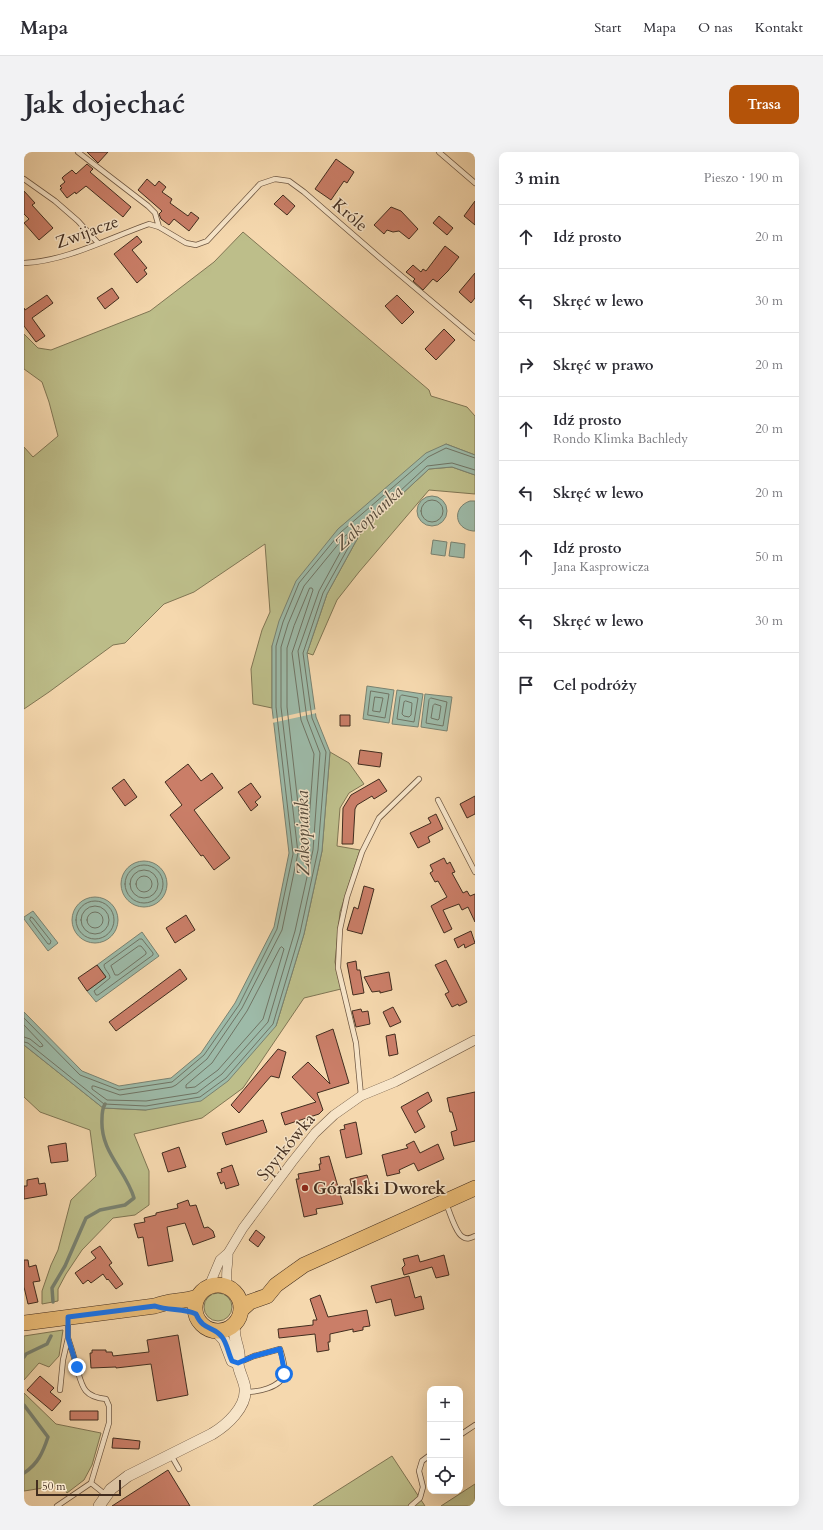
<!DOCTYPE html>
<html lang="pl">
<head>
<meta charset="utf-8">
<style>
	body { margin:0; font-family:Cardo,serif; background:#f2f2f3; color:#2b2b33 }
	.controls { position:absolute; right:12px; bottom:12px; display:grid; overflow:hidden; border-radius:8px; box-shadow:0 4px 16px #0002 }
	.controls button { width:36px; height:36px; display:grid; place-items:center; padding:0; border:0; border-bottom:1px solid #e1e1e2; background:#fff; color:#2b2b33; font:20px sans-serif }
	.scale { position:absolute; left:12px; bottom:10px; width:85px; box-sizing:border-box; padding-left:4px; border:2px solid #422d1f; border-top:0; font-size:11px; line-height:14px; white-space:nowrap; color:#422d1f; -webkit-text-stroke:3px #f8e6ca; paint-order:stroke }
	.stop { position:absolute; width:12px; height:12px; margin:-9px; border:3px solid #1a73e8; border-radius:50%; background:#fff }
	.stop.end { background:#1a73e8; border-color:#fff; box-shadow:0 1px 4px #0008 }
	.list { margin:0; padding:0; list-style:none }
	h2 { display:flex; justify-content:space-between; align-items:center; height:52px; margin:0; padding:0 16px; font-size:17px }
	h2 small { font-size:13px; font-weight:400; color:#7c7c81 }
	.list li { display:grid; grid-template-columns:26px 1fr auto; gap:12px; align-items:center; box-sizing:border-box; height:64px; padding:0 16px; border-top:1px solid #e1e1e2 }
	.list b { display:block; font-size:15px; white-space:nowrap }
	.list p { margin:0; font-size:13px; white-space:nowrap; color:#7c7c81 }
	.list em { font-size:13px; font-style:normal; color:#7c7c81 }
	.icon { flex:none; width:22px; height:22px; fill:none; stroke:currentColor; stroke-width:2; stroke-linecap:round; stroke-linejoin:round }
	.map { position:relative; flex:none; width:451px; height:1354px; overflow:hidden; border-radius:8px }
	header { display:flex; align-items:center; gap:24px; box-sizing:border-box; height:56px; padding:0 20px; background:#fff; border-bottom:1px solid #e1e1e2 }
	header strong { font-size:19px }
	nav { display:flex; gap:22px; margin-inline-start:auto; font-size:14px }
	.intro { display:flex; align-items:center; justify-content:space-between; box-sizing:border-box; height:96px; padding:0 24px }
	h1 { margin:0; font-size:28px }
	.button { padding:10px 18px; border-radius:8px; background:#b45309; color:#fff; font-size:14px; font-weight:700 }
	main { display:flex; gap:24px; padding:0 24px }
	aside { flex:1; background:#fff; border-radius:8px; box-shadow:0 4px 16px #0002 }
	.map>svg:first-child { display:block }
	.green { fill:#bdbe8a; stroke:#807654 }
	.water { fill:#9dbaa8; stroke:#798271 }
	.pier { fill:#f5d8ae }
	.lines { fill:none; stroke-linecap:round; stroke-linejoin:round }
	.shore { stroke:#707464; stroke-width:1 }
	.stream { stroke:#798271; stroke-width:3.5 }
	.building { fill:#ca7e68; stroke:#422d1f }
	.service-casing { stroke:#6f5843; stroke-width:6 }
	.minor-casing { stroke:#6f5843; stroke-width:10 }
	.tertiary-casing { stroke:#6f5843; stroke-width:12 }
	.primary-casing { stroke:#422d1f; stroke-width:16 }
	.service { stroke:#f8e6ca; stroke-width:4.5 }
	.minor { stroke:#f8e6ca; stroke-width:9 }
	.tertiary { stroke:#f8e6ca; stroke-width:11 }
	.primary { stroke:#eabc77; stroke-width:15 }
	.route { stroke:#1a73e8; stroke-width:5 }
	.poi-dot { fill:#8f2418; stroke:#f8e6ca; stroke-width:1.5 }
	.labels { text-anchor:middle; dominant-baseline:central; stroke-width:3; stroke-linejoin:round; paint-order:stroke }
	.street-label { font-size:17px; fill:#422d1f; stroke:#f8e6ca }
	.poi-label { font-size:17px; font-weight:bold; fill:#422d1f; stroke:#f8e6ca; text-anchor:start }
	.water-label { font-size:18px; font-style:italic; fill:#54493a; stroke:#f8e6ca }
</style>
</head>
<body>
<header>
<strong>Mapa</strong>
<nav><a>Start</a><a>Mapa</a><a>O nas</a><a>Kontakt</a></nav>
</header>
<div class="intro"><h1>Jak dojechać</h1><a class="button">Trasa</a></div>
<main>
<div class="map">
<svg width="451" height="1354" viewBox="0 0 451 1354">
	<rect width="100%" height="100%" fill="#f5d8ae"/>
	<filter id="stains"><feTurbulence type="fractalNoise" baseFrequency=".005" numOctaves="4"/><feColorMatrix values="0 0 0 0 .2 0 0 0 0 .09 0 0 0 0 .02 0 0 0 .5 -.17"/></filter>
	<radialGradient id="worn" r=".72"><stop offset=".6" stop-color="#630" stop-opacity="0"/><stop offset="1" stop-color="#630" stop-opacity=".3"/></radialGradient>
	<path class="green" d="M219,80L405,238L407,244L443,255L451,264V303L422,292L314,377L248,494V556L229,552L227,517L238,478L246,460L241,392L170,440L140,452L101,491L89,493L25,540L0,557V295L9,305L34,284L25,250L18,230L0,217V182L14,196L27,198L126,159L190,110Z
		M428,315L451,323V342L405,338L335,420L313,448L289,503L283,501L303,442L337,380L405,317Z
		M306,600L325,611L340,632L325,641L316,656L313,694L336,698L316,760L311,810L317,837L280,846L219,936L178,966L110,982L125,1019V1053L111,1063L89,1066L58,1098L42,1122L34,1137V1149L18,1152V1139L27,1113L34,1098L47,1048L72,1024L66,978L16,960L0,945V893L79,956L122,958L252,874L280,782L298,699Z
		M180 1155a14 14 0 1 1 28 0a14 14 0 1 1-28 0Z
		M39,1178L35,1204L25,1215L15,1211L0,1228V1184Z
		M0,1241L32,1272L77,1281L68,1313L60,1328L43,1341L38,1333L0,1339Z
		M368,1304L401,1354H289Z
		M451,1332V1354H417Z"/>
	<path class="water" d="M422,292L451,303V323L428,315L405,317L337,380L303,442L283,501L292,565L306,600L298,699L280,782L252,874L204,929L177,949L122,958L79,956L0,893V860L58,919L95,934L147,926L177,901L211,851L250,775L265,701L248,556V494L255,469L272,429L314,377L402,301Z
		M393 359a15 15 0 1 1 30 0a15 15 0 1 1-30 0Z
		M446,349H451V379H449C430,377 428,355 446,349Z
		M409,388L423,390L421,404L407,402Z
		M427,390L441,392L440,406L425,404Z
		M343,534L370,538L365,571L339,567Z
		M373,538L399,542L394,575L368,572Z
		M401,542L428,545L423,579L397,575Z
		M97 732a23 23 0 1 1 46 0a23 23 0 1 1-46 0Z
		M48 768a23 23 0 1 1 46 0a23 23 0 1 1-46 0Z
		M9,759L34,791L24,799L0,767V765Z
		M118,780L135,804L72,850L63,839L82,825L73,813Z"/>
	<path class="pier" d="M293,557V561L248,571V567Z"/>
	<g class="lines">
		<path class="shore" d="M397 359a11 11 0 1 1 22 0a11 11 0 1 1-22 0Z
			M323,383L324,386L295,439L274,499L283,567L296,601L289,698L271,779L244,870L198,922L173,941L122,949L83,948L68,937V934H70L96,943L148,935L152,933L183,907L218,856L258,778L274,701L257,555V495L264,472L280,434L321,384Z
			M286,436H288L289,438L268,501L277,568L290,602L283,696L281,698L279,696L263,555V496L270,474Z
			M347,539L365,542L361,566L344,563Z
			M378,543L394,546L390,570L373,567L376,545Z
			M351,545L359,546L356,560L349,559Z
			M407,546L423,550L419,574L402,571L405,548Z
			M382,549L388,551L387,563L385,565L380,564L378,562L380,550Z
			M411,552L417,554L415,567L414,568L407,566L409,554Z
			M101 732a19 19 0 1 1 38 0a19 19 0 1 1-38 0Z
			M106 732a14 14 0 1 1 28 0a14 14 0 1 1-28 0Z
			M112 732a8 8 0 1 1 16 0a8 8 0 1 1-16 0Z
			M52 768a19 19 0 1 1 38 0a19 19 0 1 1-38 0Z
			M57 768a14 14 0 1 1 28 0a14 14 0 1 1-28 0Z
			M63 768a8 8 0 1 1 16 0a8 8 0 1 1-16 0Z
			M7,765L9,766L27,789L26,792H24L6,768Z
			M116,787H118L129,801V803L74,843H72L70,839L86,826C86,821 80,818 80,813Z
			M115,794H117L122,800V802L94,823H91L87,814Z
			M258,795L260,797L239,867L194,918L171,935L162,936V933L188,911L223,859L256,796Z
			M0,866L56,923L95,938L148,930L180,903L215,853L253,777L269,702L252,555V494L259,470L275,431L317,380L404,305L422,296L451,306
			M0,873L18,892L19,894L16,895L6,887L0,885
			M0,890L4,891L80,952L122,954L176,945L202,926L249,872L276,781L294,698L302,600L288,566L279,501L299,441L334,378L403,314L428,311L451,318"/>
		<path class="stream" d="M29,1150L28,1136L41,1114L62,1066L76,1058L101,1053L110,1046C102,1018 76,1000 78,967C78,962 78,957 81,952
			M0,1205L2,1202L23,1192L27,1184
			M0,1253L24,1285C19,1300 14,1312 0,1321"/>
	</g>
	<path class="building" d="M63,0H84L74,11Z
		M312,7L330,20L323,31L320,29L307,48L291,37Z
		M63,12L69,17L66,20L107,55L99,65L62,34L52,42L51,40L43,46L36,37L38,36L36,34L41,30L38,26L40,24L48,18L52,22Z
		M123,27L131,34L135,29L142,35L138,40L148,47L146,51L164,64L167,60L175,66L165,79L150,67L145,73L137,67L135,62L138,59L114,38Z
		M0,39L11,51L8,53L29,76L15,88L0,71L5,67L0,62Z
		M259,43L271,54L263,63L250,52Z
		M451,49V73L440,64Z
		M367,55L377,59L394,77L385,87L375,79L369,80L363,78L360,82L350,73Z
		M415,64L429,76L423,83L409,71Z
		M113,84L118,90L108,98L123,116L120,118L123,122L113,131L90,102Z
		M421,94L435,105L424,119L413,130L409,127L399,138L389,129L391,127L382,120L389,113L397,120L399,117L402,119Z
		M451,121V146L447,151L435,140Z
		M88,136L95,146L81,157L73,146Z
		M23,143L29,151L8,166L21,184L12,190L0,174V156L1,158Z
		M373,143L390,160L378,172L361,154Z
		M420,177L431,188L412,208L401,197Z
		M316,563H326V574H316Z
		M336,598L358,601L356,615L334,612Z
		M164,612L177,629L188,621L199,636L170,658L206,706L190,718L179,703L177,704L146,663L158,653L141,630Z
		M100,627L113,645L101,654L88,636Z
		M355,627L363,639L350,647L348,644L333,653L331,657L329,692H318L319,656L327,643Z
		M227,631L237,645L231,650L234,653L227,659L214,640Z
		M451,644V662L443,666L436,652Z
		M412,662L419,677L404,685L406,690L394,696L386,681L407,671L404,666Z
		M420,706L423,712L426,710L431,720L428,721L439,741L443,739L446,744L451,742V770L444,755L438,758L435,752L419,758L428,777L420,781L407,754L423,745L414,729L411,730L406,721L409,719L406,713Z
		M340,734L350,737L338,782L323,778L330,755L334,757Z
		M162,763L171,778L151,791L142,776Z
		M447,779L451,791L441,796L440,792L434,796L430,787Z
		M422,808L443,850L435,854L434,852L428,855L421,842L425,840L411,813Z
		M332,809L333,818H336L340,841L329,843L323,811Z
		M73,813L82,825L63,839L54,826Z
		M156,817L163,827L92,879L85,870Z
		M365,820L368,838L356,841V839L348,840L340,825Z
		M369,855L377,870L366,875L359,860Z
		M337,857L338,860L344,859L346,872L332,875L328,859Z
		M309,877L325,931L293,941L299,958L295,962L261,973L257,961L292,950L268,925L284,910L306,932L292,884Z
		M371,882L374,902L365,904L362,884Z
		M254,897L262,900L255,926L247,924L215,961L207,953Z
		M404,940L408,949L393,959L401,975L391,981L377,955Z
		M451,940V989L430,994L427,980L433,978L428,960H426L423,946Z
		M239,968L243,980L202,993L198,981Z
		M332,970L338,1002L322,1006L316,978L321,977L320,973Z
		M390,989L396,1001L414,992L420,1007L394,1019L390,1011L375,1018L376,1021L363,1024L358,1003L384,996L382,993Z
		M42,991L44,1009L27,1011L24,994Z
		M155,995L162,1015L144,1020L138,1001Z
		M305,1004L319,1052L292,1057L293,1062L280,1065L272,1027H275L274,1022L296,1018L295,1012H297L296,1006Z
		M208,1013L215,1033L202,1037L200,1030L197,1032L193,1021L198,1020L197,1017Z
		M343,1023L347,1037L329,1041L326,1027Z
		M14,1026L15,1032L21,1031L23,1043L0,1047V1034H3V1028Z
		M164,1048L166,1054L172,1053L180,1076L184,1075L189,1079L191,1085L169,1093L161,1071L143,1075L149,1109L124,1114L119,1085L114,1086L110,1072L121,1070L120,1066L132,1063V1061L154,1056L153,1052Z
		M232,1078L241,1085L234,1095L225,1088Z
		M76,1094L88,1111L85,1113L99,1132L92,1137L84,1127L83,1128L79,1122L67,1131L64,1128L59,1132L51,1121L72,1106L67,1100Z
		M394,1103L396,1110L420,1103L425,1123L412,1126L408,1115L380,1123L378,1116L381,1113L379,1107Z
		M0,1108H4L5,1115L12,1113L16,1129L9,1130L14,1150L4,1152L0,1135Z
		M385,1124L391,1146L397,1144L400,1157L371,1164L367,1147L352,1151L347,1134Z
		M296,1143L304,1165L343,1158L346,1174L339,1175V1178L329,1180V1177L306,1182V1190H304L305,1198L293,1200L291,1182L255,1186L254,1177L289,1173V1168H293L286,1147Z
		M154,1183L164,1243L133,1249L127,1212L92,1216V1215L67,1216L66,1201H68V1198H82V1200H88L89,1204L125,1200L123,1188Z
		M16,1224L30,1236L26,1240L37,1249L28,1259L3,1238Z
		M46,1259H74V1268H46Z
		M89,1286L116,1289L115,1297L88,1296Z
		M144,1318L166,1354H88Z"/>
	<g class="lines">
		<g class="service-casing">
			<path id="service" d="M54,0L124,54L131,61L135,75
				M415,0L451,31
				M0,27L31,49L54,69L74,91
				M0,111C43,109 85,86 125,72L135,75L162,91L172,93L183,89L236,32L251,27L265,29L280,40L356,106L451,186
				M414,648L451,720
				M337,944L332,891L314,816L316,777L323,745L338,700L355,666L395,627
				M422,1051C425,1058 432,1082 439,1085C443,1088 447,1086 451,1084
				M216,1210L230,1204L256,1197C258,1204 262,1215 260,1222C257,1236 233,1240 222,1240
				M36,1238L39,1208L44,1186V1167
				M436,1283L451,1273
				M147,1303L155,1317
				M67,1331L82,1343
				M33,1354L67,1331L85,1271V1254L82,1247C58,1245 58,1233 52,1213C50,1204 47,1195 44,1186
				M387,1354L396,1346L399,1335L395,1319L398,1309L406,1303"/>
		</g>
		<g class="minor-casing">
			<path id="minor" d="M204,1101C205,1113 200,1123 204,1134
				M185,1134L196,1108L204,1101L219,1076L268,1010L291,981L310,963L337,944L371,930L451,888"/>
		</g>
		<g class="tertiary-casing">
			<path id="tertiary" d="M192,1179L200,1188L208,1209L214,1211
				M75,1354L87,1337L104,1324L188,1282C203,1273 223,1255 221,1236C220,1228 215,1220 214,1212C214,1209 216,1205 215,1202C214,1191 208,1184 211,1172"/>
		</g>
		<g class="primary-casing">
			<path id="primary" d="M171 1156a23 23 0 1 1 46 0a23 23 0 1 1-46 0Z
				M217,1158L226,1150L243,1144L252,1133L280,1113L451,1036
				M0,1171L131,1154C145,1148 159,1150 173,1145"/>
		</g>
		<use href="#service" class="service"/>
		<use href="#minor" class="minor"/>
		<use href="#tertiary" class="tertiary"/>
		<use href="#primary" class="primary"/>
	</g>
	<g class="lines">
		<path class="route" d="M53,1215L44,1186V1165L131,1154C145,1159 160,1156 172,1162C179,1179 190,1174 198,1185C203,1191 204,1201 208,1209L214,1211L230,1204L256,1197L260,1217V1222"/>
	</g>
	<circle class="poi-dot" cx="281" cy="1036" r="4"/>
	<g class="labels">
		<g class="street-label">
			<text transform="translate(326 63) rotate(41)">Króle</text>
			<text transform="translate(63 80) rotate(-20)">Zwijacze</text>
			<text transform="translate(262 995) rotate(-51)">Spyrkówka</text>
		</g>
		<g class="poi-label">
			<text x="289" y="1036">Góralski Dworek</text>
		</g>
		<g class="water-label">
			<text transform="translate(345 366) rotate(-43)">Zakopianka</text>
			<text transform="translate(279 681) rotate(-91)">Zakopianka</text>
		</g>
	</g>
	<rect width="100%" height="100%" filter="url(#stains)"/>
	<rect width="100%" height="100%" fill="url(#worn)"/>
</svg>
<div class="controls">
<button>+</button>
<button>−</button>
<button><svg class="icon" aria-label="locate" viewBox="0 0 24 24"><circle cx="12" cy="12" r="6"/><path d="M12 2v4M12 18v4M2 12h4M18 12h4"/></svg></button>
</div>
<div class="scale">50 m</div>
<div class="stop" style="left:260px;top:1222px"></div>
<div class="stop end" style="left:53px;top:1215px"></div>
</div>
<aside>
<h2>3 min<small>Pieszo · 190 m</small></h2>
<ul class="list">
<li><svg class="icon" aria-label="ahead" viewBox="0 0 24 24"><path d="M12 20V5M6 11l6-6 6 6"/></svg><div><b>Idź prosto</b></div><em>20 m</em></li>
<li><svg class="icon" aria-label="left" viewBox="0 0 24 24"><path d="M17 20v-9H6M10 6l-5 5 5 5"/></svg><div><b>Skręć w lewo</b></div><em>30 m</em></li>
<li><svg class="icon" aria-label="right" viewBox="0 0 24 24"><path d="M7 20v-9h11M14 6l5 5-5 5"/></svg><div><b>Skręć w prawo</b></div><em>20 m</em></li>
<li><svg class="icon" aria-label="ahead" viewBox="0 0 24 24"><path d="M12 20V5M6 11l6-6 6 6"/></svg><div><b>Idź prosto</b><p>Rondo Klimka Bachledy</p></div><em>20 m</em></li>
<li><svg class="icon" aria-label="left" viewBox="0 0 24 24"><path d="M17 20v-9H6M10 6l-5 5 5 5"/></svg><div><b>Skręć w lewo</b></div><em>20 m</em></li>
<li><svg class="icon" aria-label="ahead" viewBox="0 0 24 24"><path d="M12 20V5M6 11l6-6 6 6"/></svg><div><b>Idź prosto</b><p>Jana Kasprowicza</p></div><em>50 m</em></li>
<li><svg class="icon" aria-label="left" viewBox="0 0 24 24"><path d="M17 20v-9H6M10 6l-5 5 5 5"/></svg><div><b>Skręć w lewo</b></div><em>30 m</em></li>
<li><svg class="icon" aria-label="arrive" viewBox="0 0 24 24"><path d="M6 21V4h12l-3 4 3 4H6"/></svg><div><b>Cel podróży</b></div></li>
</ul>
</aside>
</main>
</body>
</html>
